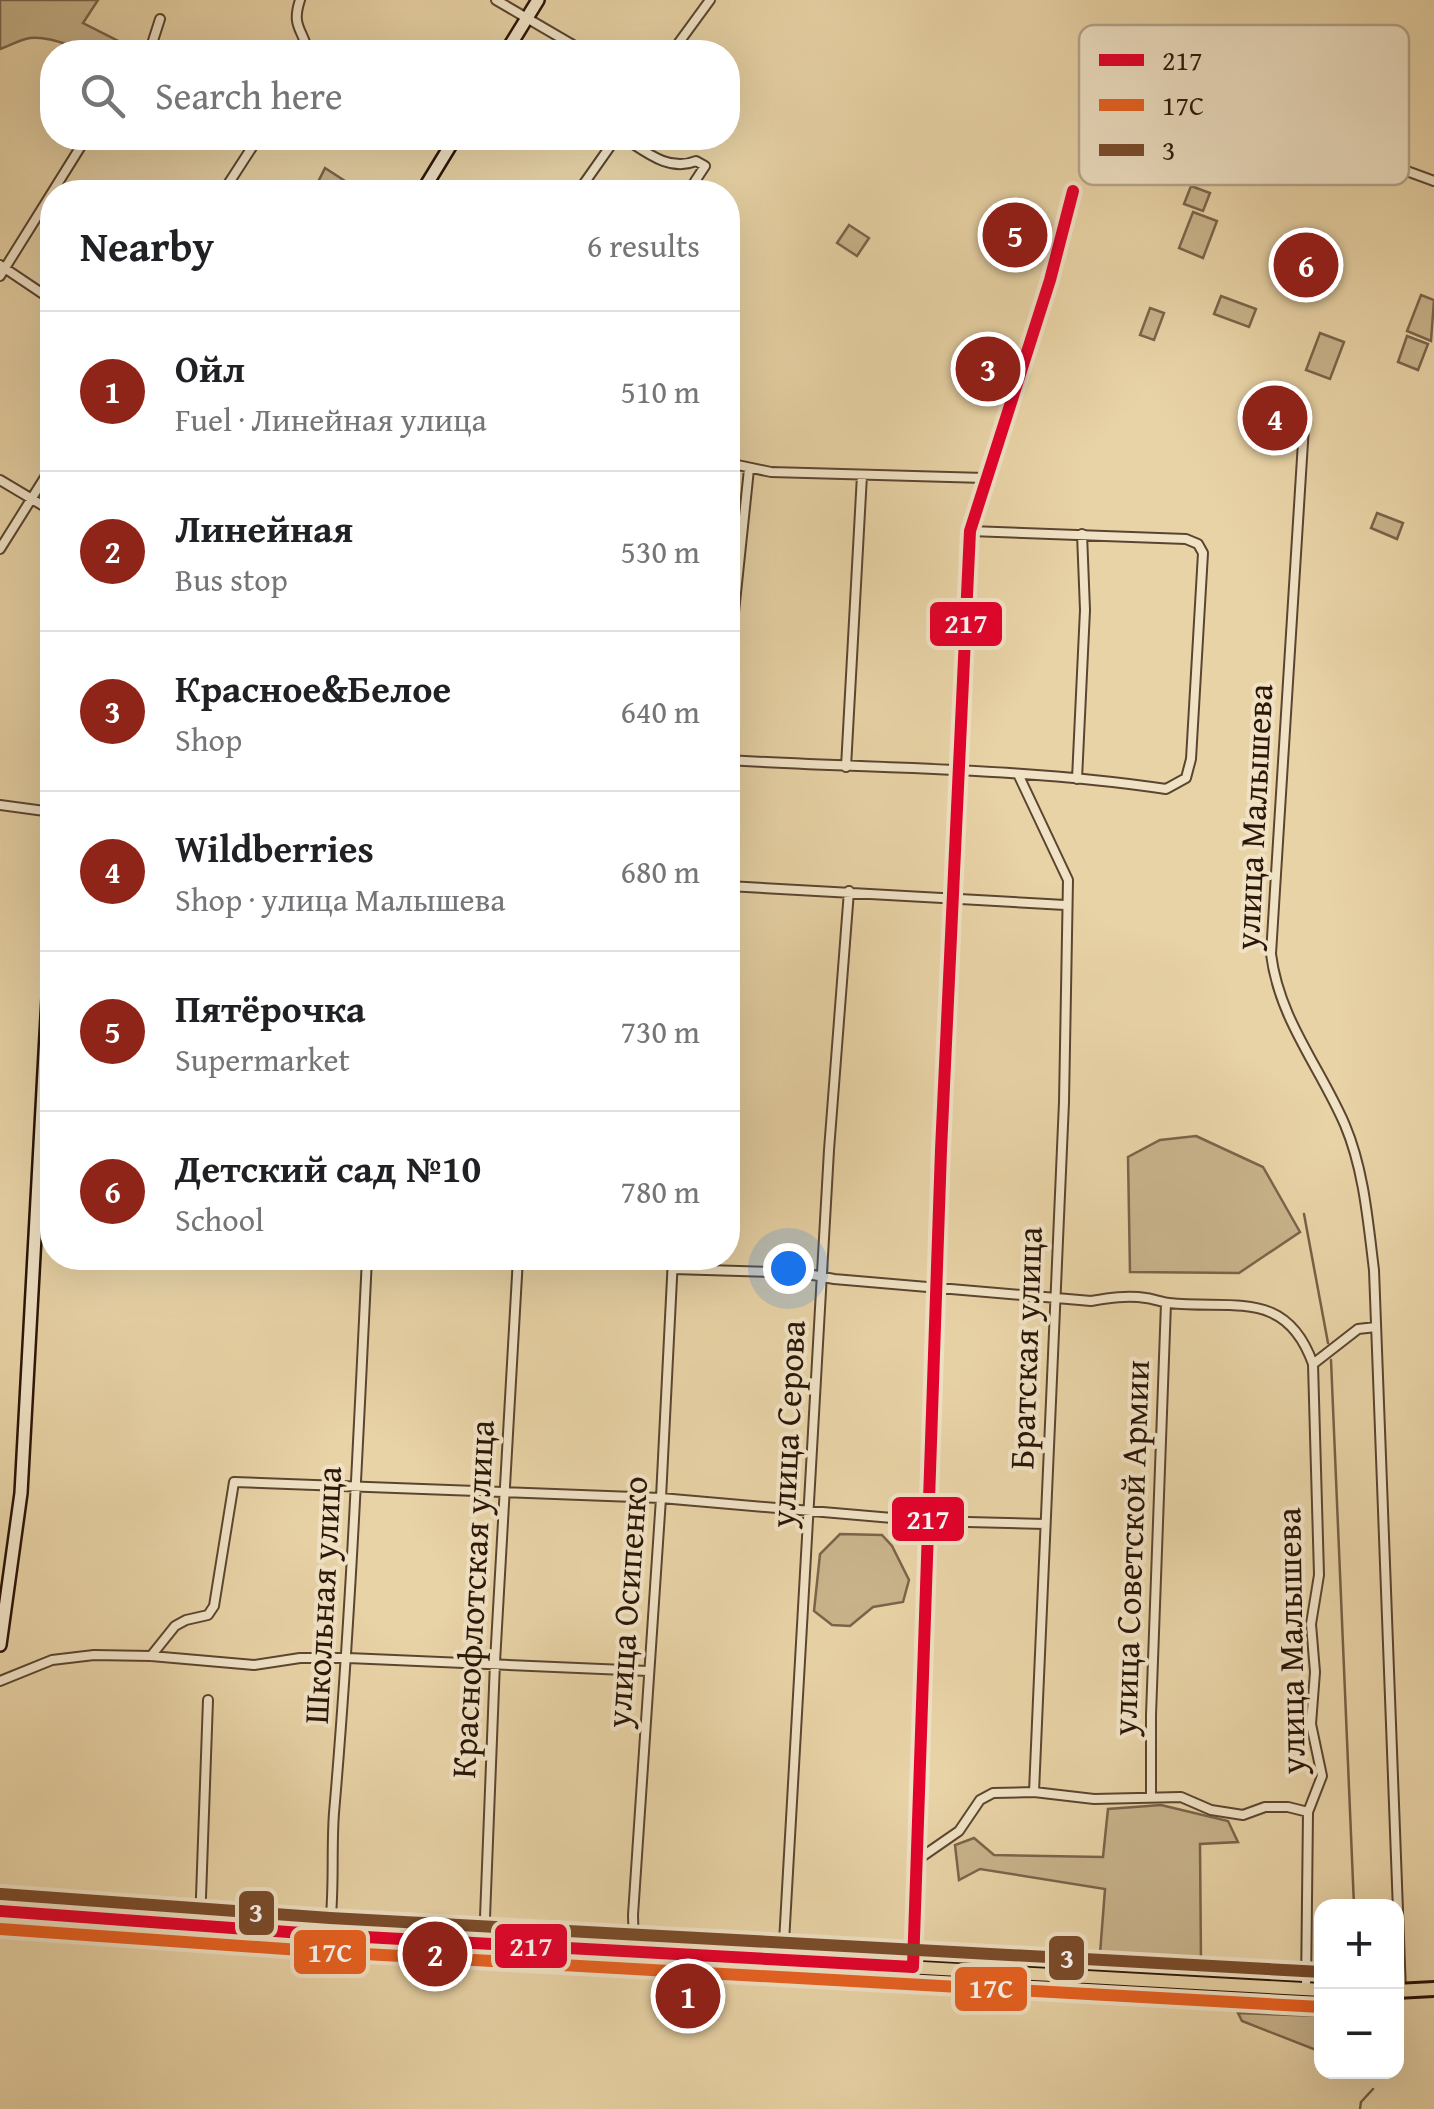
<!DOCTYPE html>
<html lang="en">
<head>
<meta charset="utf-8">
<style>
	body { margin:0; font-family:"Gentium Book Plus",serif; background:#f6f6f6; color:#202124 }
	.controls { position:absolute; right:30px; bottom:30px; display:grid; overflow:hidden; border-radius:20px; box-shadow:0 10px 40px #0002 }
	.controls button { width:90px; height:90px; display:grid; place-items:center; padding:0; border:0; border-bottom:2px solid #e0e0e0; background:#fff; color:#202124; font:50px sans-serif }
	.you { position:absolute; left:788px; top:1268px; width:35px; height:35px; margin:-25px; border:8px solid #fff; border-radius:50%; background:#1a73e8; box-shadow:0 0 0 15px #1a73e833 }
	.badge { display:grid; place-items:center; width:65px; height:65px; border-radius:50%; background:#8f2418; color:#fff; font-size:32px; font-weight:700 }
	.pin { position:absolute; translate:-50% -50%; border:5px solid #fff; box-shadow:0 2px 10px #0006 }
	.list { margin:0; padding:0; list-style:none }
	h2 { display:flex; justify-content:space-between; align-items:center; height:130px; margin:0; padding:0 40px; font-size:42px }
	h2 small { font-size:32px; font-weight:400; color:#757577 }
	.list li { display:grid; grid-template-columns:65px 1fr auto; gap:30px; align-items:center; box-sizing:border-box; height:160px; padding:0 40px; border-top:2px solid #e0e0e0 }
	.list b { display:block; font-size:38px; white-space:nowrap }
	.list p { margin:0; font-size:32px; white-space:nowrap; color:#757577 }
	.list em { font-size:32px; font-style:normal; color:#757577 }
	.icon { flex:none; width:55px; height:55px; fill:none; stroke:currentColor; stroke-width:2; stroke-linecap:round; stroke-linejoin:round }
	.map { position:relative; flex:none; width:1434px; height:2109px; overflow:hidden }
	.search { position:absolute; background:#fff; box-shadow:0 10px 40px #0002; left:40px; top:40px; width:700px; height:110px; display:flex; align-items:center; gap:25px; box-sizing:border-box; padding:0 35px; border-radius:40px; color:#757577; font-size:38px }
	.panel { position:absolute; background:#fff; box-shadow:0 10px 40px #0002; left:40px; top:180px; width:700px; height:1090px; border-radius:40px }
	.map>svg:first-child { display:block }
	.green { fill:#c8b38b; stroke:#7a644a; stroke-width:2.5 }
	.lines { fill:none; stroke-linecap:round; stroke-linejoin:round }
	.stream { stroke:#766146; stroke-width:2.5 }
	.street-casing { stroke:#5b4530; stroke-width:12 }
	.secondary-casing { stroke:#2c1608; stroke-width:16 }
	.primary-casing { stroke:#2c1608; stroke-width:18 }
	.street { stroke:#f0e2c5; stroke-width:8 }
	.secondary { stroke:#f0e2c5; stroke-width:11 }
	.primary { stroke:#e8d3a6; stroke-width:12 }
	.bus-1-casing { stroke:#f0e2c5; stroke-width:20 }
	.bus-2-casing { stroke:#f0e2c5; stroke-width:20 }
	.bus-3-casing { stroke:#f0e2c5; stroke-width:20 }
	.bus-1 { stroke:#e4002b; stroke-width:12 }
	.bus-2 { stroke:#e86121; stroke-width:12 }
	.bus-3 { stroke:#7a4b2a; stroke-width:12 }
	.labels { text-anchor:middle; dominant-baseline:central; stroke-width:8; stroke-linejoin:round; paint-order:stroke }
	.street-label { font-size:35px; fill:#2c1608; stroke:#f0e2c5 }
	.key { fill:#f0e2c5; stroke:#b5a58c; stroke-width:2.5 }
	.key-label { font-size:28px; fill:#2c1608 }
	.line-badge { stroke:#f0e2c5; stroke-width:4 }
	.badge-label { font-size:28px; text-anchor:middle; font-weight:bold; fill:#fff }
</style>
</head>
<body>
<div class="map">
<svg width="1434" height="2109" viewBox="0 0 1434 2109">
	<rect width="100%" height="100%" fill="#e8d3a6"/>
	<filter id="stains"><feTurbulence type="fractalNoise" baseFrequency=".002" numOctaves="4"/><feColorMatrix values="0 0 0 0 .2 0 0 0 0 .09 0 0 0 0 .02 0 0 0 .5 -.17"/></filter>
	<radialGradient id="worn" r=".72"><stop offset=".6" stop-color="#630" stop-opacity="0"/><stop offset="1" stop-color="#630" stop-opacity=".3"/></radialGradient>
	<path class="green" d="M0,0H98L83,23L132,48C103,68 61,34 30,38C21,39 9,46 0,49Z
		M325,168L362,192H313Z
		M1191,186L1210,193L1203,211L1184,204Z
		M1193,212L1217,221L1203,258L1179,248Z
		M849,225L869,238L857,256L837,243Z
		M1421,295L1434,300L1431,341L1407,331Z
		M1221,296L1256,309L1249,327L1214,314Z
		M1150,308L1164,313L1154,340L1140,335Z
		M1320,333L1344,342L1330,379L1306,370Z
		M1407,336L1428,344L1418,370L1398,362Z
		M1377,513L1403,523L1397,539L1371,528Z
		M1196,1136L1263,1167L1300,1232L1239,1273L1130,1272L1128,1157L1160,1140Z
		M840,1534L882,1535L892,1546L909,1580L903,1602L873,1607L850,1626L832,1625L814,1611L820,1554Z
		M1161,1805L1228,1821L1238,1842L1200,1844L1201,1963L1099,1967L1105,1889L980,1869L959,1880L955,1845L974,1838L994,1855L1103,1857L1108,1809Z
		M1238,2013L1321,2016V2052L1242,2021Z"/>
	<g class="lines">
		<path class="stream" d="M1304,1214L1328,1343
			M1331,1360L1354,1906
			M1360,2109L1361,2102L1373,2089"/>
		<g class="street-casing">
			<path id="street" d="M300,0C291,27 303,29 308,52
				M496,0L585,52
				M145,52L150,50L160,19
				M672,52L710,0
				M1235,108L1434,181
				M624,138C646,152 669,172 696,161L705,166L688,192
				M223,192L258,138
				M578,192L616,138
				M0,265L52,300
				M0,276L86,138
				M1305,410L1271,954C1279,1019 1320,1067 1345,1125C1364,1170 1368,1222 1374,1270L1401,1991
				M728,463L771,472L985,478
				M0,480L52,511
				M0,549L52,466
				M728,749L734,612L749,469
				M728,760C874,769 1021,767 1166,789L1186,778L1191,759L1203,553L1198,544L1186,539L970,531
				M846,767L862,475
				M1018,774L1068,880L1064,1102L1034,1792
				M1077,779L1085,610L1082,534
				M0,805L52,812
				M728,886L1065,905
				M673,1269L803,1273L834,1279L1091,1301C1109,1298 1127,1295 1146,1298C1154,1299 1161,1302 1169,1303C1233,1310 1286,1288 1313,1364
				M151,1656L175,1626L186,1620L208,1615L214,1606L234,1482L661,1498L927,1521L1045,1524
				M0,1681L52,1660L94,1655L151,1656L254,1665L300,1658H348L648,1671
				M1151,1795V1715L1166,1303
				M920,1858L959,1831L980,1800L993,1793L1034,1792L1094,1799L1181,1797L1211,1810L1243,1815L1265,1807H1288L1308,1812
				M200,1925L208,1700
				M329,1935C335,1894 331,1854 334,1813C350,1628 358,1443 367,1258
				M484,1943L495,1662L518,1258
				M634,1950L633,1915L661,1498L673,1258
				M783,1960L829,1150L849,891
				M913,1967C922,1819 922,1670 927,1521C938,1191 952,861 970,531L976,504L1010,407L1050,280L1060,236L1068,219
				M1306,1989L1308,1812L1322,1776L1311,1724L1315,1672L1311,1624L1319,1575L1313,1364L1358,1329L1376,1327"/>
		</g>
		<g class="secondary-casing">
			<path id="secondary" d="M506,52L538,0
				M422,192L455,138
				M0,1645L21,1493L52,925"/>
		</g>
		<g class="primary-casing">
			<path id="primary" d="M0,1911L329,1935L1322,1990
				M0,1921L22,1919
				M1396,1991L1434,1989"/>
		</g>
		<use href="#street" class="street"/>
		<use href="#secondary" class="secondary"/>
		<use href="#primary" class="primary"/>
		<g class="bus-1-casing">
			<path id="bus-1" d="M0,1911L329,1935L913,1967
				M913,1967L941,1150L970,531L1050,280L1073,191"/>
		</g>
		<g class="bus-2-casing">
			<path id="bus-2" d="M0,1929L328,1952L1321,2007"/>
		</g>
		<g class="bus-3-casing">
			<path id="bus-3" d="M1,1894L330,1918L1322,1972"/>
		</g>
		<use href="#bus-1" class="bus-1"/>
		<use href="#bus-2" class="bus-2"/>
		<use href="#bus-3" class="bus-3"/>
	</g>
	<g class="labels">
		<g class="street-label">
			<text transform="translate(1253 817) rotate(-87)">улица Малышева</text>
			<text transform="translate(1025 1348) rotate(-88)">Братская улица</text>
			<text transform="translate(787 1424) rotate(-87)">улица Серова</text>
			<text transform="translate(1130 1548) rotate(-88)">улица Советской Армии</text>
			<text transform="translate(322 1595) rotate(-87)">Школьная улица</text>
			<text transform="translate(472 1599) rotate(-87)">Краснофлотская улица</text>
			<text transform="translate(626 1602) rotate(-86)">улица Осипенко</text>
			<text transform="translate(1290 1641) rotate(-91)">улица Малышева</text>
		</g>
	</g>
	<rect x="1079" y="25" width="330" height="160" rx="15" class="key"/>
	<rect x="1099" y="54" width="45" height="12" fill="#e4002b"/>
	<rect x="1099" y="99" width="45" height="12" fill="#e86121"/>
	<rect x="1099" y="144" width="45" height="12" fill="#7a4b2a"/>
	<g class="key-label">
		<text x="1162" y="70">217</text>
		<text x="1162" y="115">17С</text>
		<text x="1162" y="160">3</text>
	</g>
	<g class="line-badge">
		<rect x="928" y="600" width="76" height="48" rx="10" fill="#e4002b"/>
		<rect x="890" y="1495" width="76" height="48" rx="10" fill="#e4002b"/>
		<rect x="237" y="1889" width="39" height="48" rx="10" fill="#7a4b2a"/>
		<rect x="493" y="1922" width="76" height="48" rx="10" fill="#e4002b"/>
		<rect x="292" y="1928" width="76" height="48" rx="10" fill="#e86121"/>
		<rect x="1047" y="1934" width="39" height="48" rx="10" fill="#7a4b2a"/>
		<rect x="953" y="1965" width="76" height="48" rx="10" fill="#e86121"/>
	</g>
	<g class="badge-label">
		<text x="966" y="633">217</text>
		<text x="928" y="1529">217</text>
		<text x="256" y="1922">3</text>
		<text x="531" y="1956">217</text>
		<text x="330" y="1962">17С</text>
		<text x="1067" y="1968">3</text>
		<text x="991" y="1998">17С</text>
	</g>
	<rect width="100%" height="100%" filter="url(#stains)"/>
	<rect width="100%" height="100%" fill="url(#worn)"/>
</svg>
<div class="controls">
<button>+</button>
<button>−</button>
</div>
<div class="you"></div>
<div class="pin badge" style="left:688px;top:1996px">1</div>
<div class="pin badge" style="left:435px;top:1954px">2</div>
<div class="pin badge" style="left:988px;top:369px">3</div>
<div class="pin badge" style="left:1275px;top:418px">4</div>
<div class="pin badge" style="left:1015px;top:235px">5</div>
<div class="pin badge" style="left:1306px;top:265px">6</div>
<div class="search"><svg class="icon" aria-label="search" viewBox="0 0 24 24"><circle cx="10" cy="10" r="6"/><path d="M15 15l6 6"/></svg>Search here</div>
<section class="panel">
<h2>Nearby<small>6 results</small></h2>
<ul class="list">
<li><span class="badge">1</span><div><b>Ойл</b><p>Fuel · Линейная улица</p></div><em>510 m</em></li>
<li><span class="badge">2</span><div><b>Линейная</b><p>Bus stop</p></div><em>530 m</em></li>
<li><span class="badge">3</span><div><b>Красное&amp;Белое</b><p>Shop</p></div><em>640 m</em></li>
<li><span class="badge">4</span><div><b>Wildberries</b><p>Shop · улица Малышева</p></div><em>680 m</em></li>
<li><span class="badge">5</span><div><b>Пятёрочка</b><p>Supermarket</p></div><em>730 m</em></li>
<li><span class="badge">6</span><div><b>Детский сад №10</b><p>School</p></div><em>780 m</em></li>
</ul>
</section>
</div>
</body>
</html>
